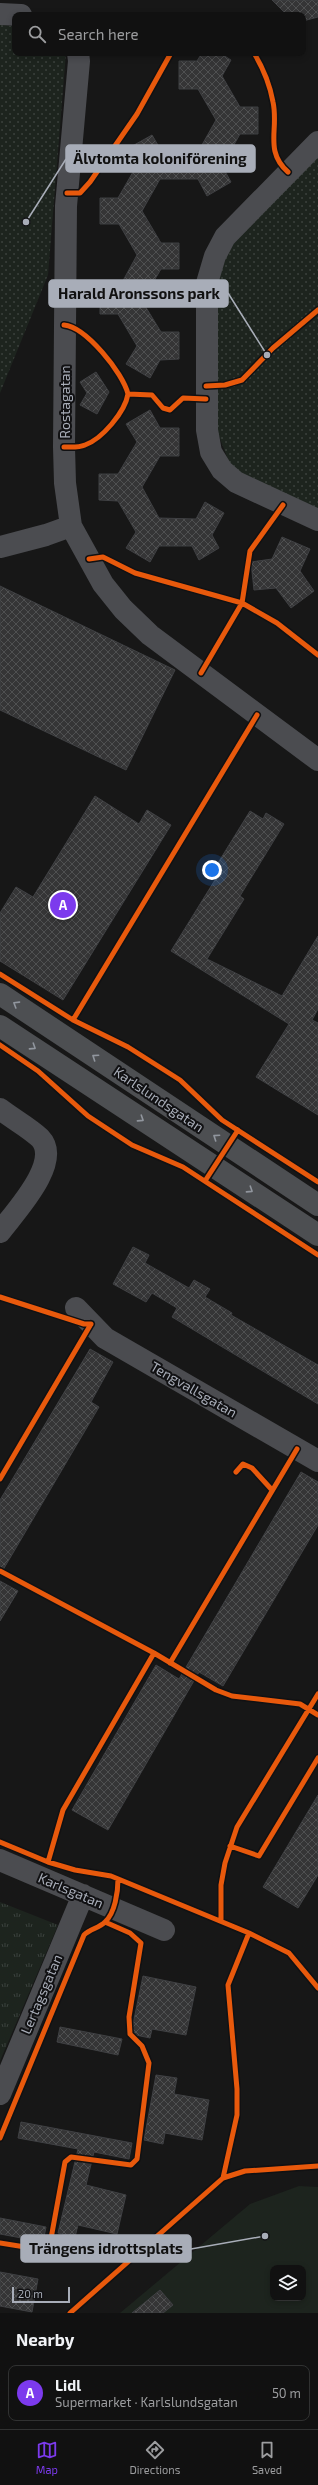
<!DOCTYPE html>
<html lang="en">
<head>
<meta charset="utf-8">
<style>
	body { margin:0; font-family:"Exo 2",sans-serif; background:#1a1a1a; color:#f1f3f6 }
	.controls { position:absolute; right:12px; bottom:12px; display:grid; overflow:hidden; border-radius:8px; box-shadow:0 2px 6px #0003 }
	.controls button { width:36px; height:36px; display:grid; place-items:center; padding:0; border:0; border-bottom:1px solid #303131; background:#111; color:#f1f3f6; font:20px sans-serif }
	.scale { position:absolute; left:12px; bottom:10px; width:58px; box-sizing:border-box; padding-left:4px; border:2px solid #a8adb8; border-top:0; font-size:11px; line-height:14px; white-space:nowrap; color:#a8adb8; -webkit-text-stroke:3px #111113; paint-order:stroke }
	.you { position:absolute; left:212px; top:870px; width:14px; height:14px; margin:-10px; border:3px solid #fff; border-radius:50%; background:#1a73e8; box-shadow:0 0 0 6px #1a73e833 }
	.badge { display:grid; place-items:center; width:26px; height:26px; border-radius:50%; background:#7c3aed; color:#fff; font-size:13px; font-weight:700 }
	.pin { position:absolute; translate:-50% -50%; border:2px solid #fff; box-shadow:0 1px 4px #0006 }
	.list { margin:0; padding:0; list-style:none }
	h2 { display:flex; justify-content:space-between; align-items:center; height:52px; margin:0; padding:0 16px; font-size:17px }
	h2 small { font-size:13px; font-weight:400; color:#9c9d9f }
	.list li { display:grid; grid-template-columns:26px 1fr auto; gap:12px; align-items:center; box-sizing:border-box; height:56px; margin:0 8px 8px; padding:0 8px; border:1px solid #303131; border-radius:8px }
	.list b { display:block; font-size:15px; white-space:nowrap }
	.list p { margin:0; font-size:13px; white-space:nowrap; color:#9c9d9f }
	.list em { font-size:13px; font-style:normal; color:#9c9d9f }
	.icon { flex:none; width:22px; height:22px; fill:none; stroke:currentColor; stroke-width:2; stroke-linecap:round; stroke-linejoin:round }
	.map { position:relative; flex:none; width:318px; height:2313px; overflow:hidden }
	.search { position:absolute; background:#111; box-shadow:0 2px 6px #0003; left:12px; right:12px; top:12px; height:44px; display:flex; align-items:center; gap:10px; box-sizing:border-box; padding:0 14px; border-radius:8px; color:#9c9d9f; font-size:15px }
	.sheet { height:116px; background:#111 }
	nav { display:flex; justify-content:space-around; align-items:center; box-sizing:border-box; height:56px; border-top:1px solid #303131; background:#111; font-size:11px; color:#9c9d9f }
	nav a { display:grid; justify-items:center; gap:2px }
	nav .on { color:#7c3aed }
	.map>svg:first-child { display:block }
	.grass { fill:url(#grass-tufts) }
	.park { fill:url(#park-dots) }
	.pitch { fill:#1d241e; fill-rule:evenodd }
	.building { fill:url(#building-cross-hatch); stroke:#3f4043 }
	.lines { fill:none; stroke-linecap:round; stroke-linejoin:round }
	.minor { stroke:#4b4c50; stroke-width:22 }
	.major { stroke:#4d4f52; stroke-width:22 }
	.cycleway-casing { stroke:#111113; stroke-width:8 }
	.cycleway { stroke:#e8590c; stroke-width:5 }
	.oneway { stroke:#91969e }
	.labels { text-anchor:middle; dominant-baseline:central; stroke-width:4; stroke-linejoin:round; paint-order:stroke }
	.street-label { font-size:14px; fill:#a8adb8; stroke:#111113 }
	.leader { fill:none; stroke:#a8adb8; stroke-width:1.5 }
	.callout-dot { fill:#a8adb8; stroke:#111113; stroke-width:1.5 }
	.callout { fill:#a8adb8; stroke:#a8adb8; stroke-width:1.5 }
	.callout-label { font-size:15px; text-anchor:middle; font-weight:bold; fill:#111 }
</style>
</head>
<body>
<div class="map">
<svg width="318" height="2313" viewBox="0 0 318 2313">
	<defs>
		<pattern id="grass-tufts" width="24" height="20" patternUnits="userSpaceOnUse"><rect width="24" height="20" fill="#1d241e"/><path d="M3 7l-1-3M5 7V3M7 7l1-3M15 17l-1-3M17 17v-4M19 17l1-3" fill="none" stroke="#3b413d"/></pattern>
		<pattern id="park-dots" width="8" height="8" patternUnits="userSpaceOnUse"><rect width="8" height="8" fill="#1d241e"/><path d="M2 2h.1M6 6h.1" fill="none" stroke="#3b413d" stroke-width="1.8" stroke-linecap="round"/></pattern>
		<pattern id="building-cross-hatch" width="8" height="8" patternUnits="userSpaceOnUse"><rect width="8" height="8" fill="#353536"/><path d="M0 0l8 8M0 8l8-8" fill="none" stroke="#4f5051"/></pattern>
	</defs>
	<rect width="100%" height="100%" fill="#171717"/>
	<path class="grass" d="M0,1902L58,1925L0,2061Z"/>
	<path class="park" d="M0,25L15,26V53H66L48,275L0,393Z
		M318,153V511L258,485L231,467L217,431L216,280L222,256Z"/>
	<path class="pitch" d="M299,2186L318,2187V2313H120L250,2204ZM273,2268H303V2298H273Z"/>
	<path class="building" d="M272,0H318V17L303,21V15H287Z
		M202,53H220L231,60L222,76L240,107H258V134H240L222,166L231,182L207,196L198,179H160L142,211L161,243H179V269H161L142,301L161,332H179V359L160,360L150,378L126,364L137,346L118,314H100V288H119L137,255L119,224H100V198H118L137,165L127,149L152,135L162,152H198L216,120L198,89H179V61H197Z
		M96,372L109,392L97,414L80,405L87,393L80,382Z
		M150,410L160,428H179V456H160L142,487L159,518L196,519L205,502L224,513L212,535L219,548L199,560L192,546H159L150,562L126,548L136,532L118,501L99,500V474H118L137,442L126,424Z
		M282,537L310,549L300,571L314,591L291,608L276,588L254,590L251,562L272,559Z
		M0,586L175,670L126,770L0,710Z
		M95,796L139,824L147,810L171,825L63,1000L0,961V913L16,887L33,897Z
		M250,811L263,819L266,813L284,824L240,896L244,899L207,959L282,996L318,936V1009L312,1020L318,1023V1115L256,1077L289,1024L171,951L218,875L213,871Z
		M133,1247L149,1255L145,1263L189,1288L194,1280L210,1289L205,1297L232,1313L231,1315L318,1365V1404L172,1317L177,1308L152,1293L146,1302L113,1284Z
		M90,1349L113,1362L91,1402L99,1407L0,1575V1500Z
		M301,1472L318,1482V1525L223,1686L199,1672L108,1830L72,1810L156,1665L179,1679Z
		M0,1581L18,1591L0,1621Z
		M318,1795V1875L298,1908L263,1887Z
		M143,1976L196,1987L186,2035L152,2029L150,2038L131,2034Z
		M60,2027L122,2039L118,2055L57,2042Z
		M156,2075L177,2078L174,2094L209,2100L202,2140L165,2133L163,2144L144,2140Z
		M21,2122L132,2143L129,2159L94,2152L86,2185L126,2195L117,2234L78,2225L75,2237L58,2233L78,2149L18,2138Z
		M0,2218L46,2227L43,2242L0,2234Z
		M0,2272L38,2279L32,2312L0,2306Z
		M160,2290L173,2305L163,2313H132Z"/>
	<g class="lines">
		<path class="minor" d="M0,14L21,15
			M78,53L79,61L66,206L64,447L65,483L71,526L103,584L123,609L150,635L318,760
			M318,142L225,237L215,256L207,283V430L211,452L222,470L236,482L318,520
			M0,547L46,535L71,526
			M0,1109C13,1119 28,1127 40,1138C63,1162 14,1213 0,1232
			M76,1308L105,1338L318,1461
			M0,1860L164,1930
			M0,2094L83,1895"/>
		<path class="major" d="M0,994L318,1205
			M0,1026L318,1235"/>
		<g class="cycleway-casing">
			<path id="cycleway" d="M254,53C263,68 270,85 273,102C279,129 264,151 288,172
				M67,193H80L90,182L137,114L171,53
				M206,386L225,385L242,380L273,348L318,310
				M128,394L152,395L163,408L170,410L183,398L206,399
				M64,447C71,447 78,448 85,445C102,439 125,412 128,394C123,373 86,327 64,325
				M89,559L103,557L135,573L242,603L277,623L318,655
				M201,673L242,603L250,551L283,505
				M0,974L73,1020L128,1047L180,1080L222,1120L318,1182
				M73,1020L257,715
				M0,1045L38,1071L88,1116L132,1145L183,1167L318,1255
				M205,1181L238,1130
				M0,1297L84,1324H91
				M236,1472L243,1464L252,1468L272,1490
				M0,1479L91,1324
				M0,1571L154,1653L216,1690L232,1696L300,1704L318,1715
				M170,1663L297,1449
				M0,1842L48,1862L75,1870L111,1876L249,1933L289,1953L318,1988
				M230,1846L259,1856L318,1758
				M48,1862L63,1810L154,1653
				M221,1920V1885L225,1863L237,1827L318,1694
				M0,2138L84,1935C90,1929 99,1928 105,1922C115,1913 118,1892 118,1879
				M223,2178L237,2115V2089L228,1985L249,1933
				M0,2243L44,2250L50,2244L65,2162L71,2157L131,2165L137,2159L149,2063L142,2046L130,2034L129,2017L141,1943L130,1933L105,1922
				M70,2313L223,2178L245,2171L318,2166"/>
		</g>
		<use href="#cycleway" class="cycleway"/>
	</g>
	<defs><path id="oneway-chevron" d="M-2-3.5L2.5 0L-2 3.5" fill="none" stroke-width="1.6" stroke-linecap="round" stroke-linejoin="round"/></defs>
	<g class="oneway">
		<use href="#oneway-chevron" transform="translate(16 1004) rotate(-148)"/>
		<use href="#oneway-chevron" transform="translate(33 1047) rotate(33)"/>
		<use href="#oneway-chevron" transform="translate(95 1057) rotate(-146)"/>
		<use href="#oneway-chevron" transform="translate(141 1119) rotate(33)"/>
		<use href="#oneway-chevron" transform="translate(216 1137) rotate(-146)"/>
		<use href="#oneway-chevron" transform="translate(250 1190) rotate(33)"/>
	</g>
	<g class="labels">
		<g class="street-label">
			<text transform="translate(64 402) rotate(-90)">Rostagatan</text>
			<text transform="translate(159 1099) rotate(34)">Karlslundsgatan</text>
			<text transform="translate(194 1389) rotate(30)">Tengvallsgatan</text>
			<text transform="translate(71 1890) rotate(23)">Karlsgatan</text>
			<text transform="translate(41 1994) rotate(-67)">Lertagsgatan</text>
		</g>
	</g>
	<path class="leader" d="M26 222L66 159M267 355L228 293M265 2236L191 2249"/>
	<g class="callout-dot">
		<circle cx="26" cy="222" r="4"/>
		<circle cx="267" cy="355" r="4"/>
		<circle cx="265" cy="2236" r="4"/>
	</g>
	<g class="callout">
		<rect x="66" y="145" width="189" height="27" rx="4"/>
		<rect x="49" y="280" width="179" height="27" rx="4"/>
		<rect x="21" y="2235" width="170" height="27" rx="4"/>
	</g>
	<g class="callout-label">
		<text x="160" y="164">Älvtomta koloniförening</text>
		<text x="139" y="299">Harald Aronssons park</text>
		<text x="106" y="2254">Trängens idrottsplats</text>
	</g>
</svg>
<div class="controls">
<button><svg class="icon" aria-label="layers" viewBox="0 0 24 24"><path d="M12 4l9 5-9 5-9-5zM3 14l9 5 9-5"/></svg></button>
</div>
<div class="scale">20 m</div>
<div class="you"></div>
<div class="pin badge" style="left:63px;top:905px">A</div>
<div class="search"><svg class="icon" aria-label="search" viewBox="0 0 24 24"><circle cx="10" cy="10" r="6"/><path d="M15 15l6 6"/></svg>Search here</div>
</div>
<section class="sheet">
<h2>Nearby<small></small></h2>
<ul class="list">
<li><span class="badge">A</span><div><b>Lidl</b><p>Supermarket · Karlslundsgatan</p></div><em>50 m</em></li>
</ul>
</section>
<nav>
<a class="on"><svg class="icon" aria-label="map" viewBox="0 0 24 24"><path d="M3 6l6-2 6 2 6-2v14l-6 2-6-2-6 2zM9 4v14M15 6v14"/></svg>Map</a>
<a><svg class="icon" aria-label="directions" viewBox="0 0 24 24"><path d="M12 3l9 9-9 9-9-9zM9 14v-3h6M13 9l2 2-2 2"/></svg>Directions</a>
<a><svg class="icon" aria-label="saved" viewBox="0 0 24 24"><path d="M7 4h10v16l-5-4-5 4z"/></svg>Saved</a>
</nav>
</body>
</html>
